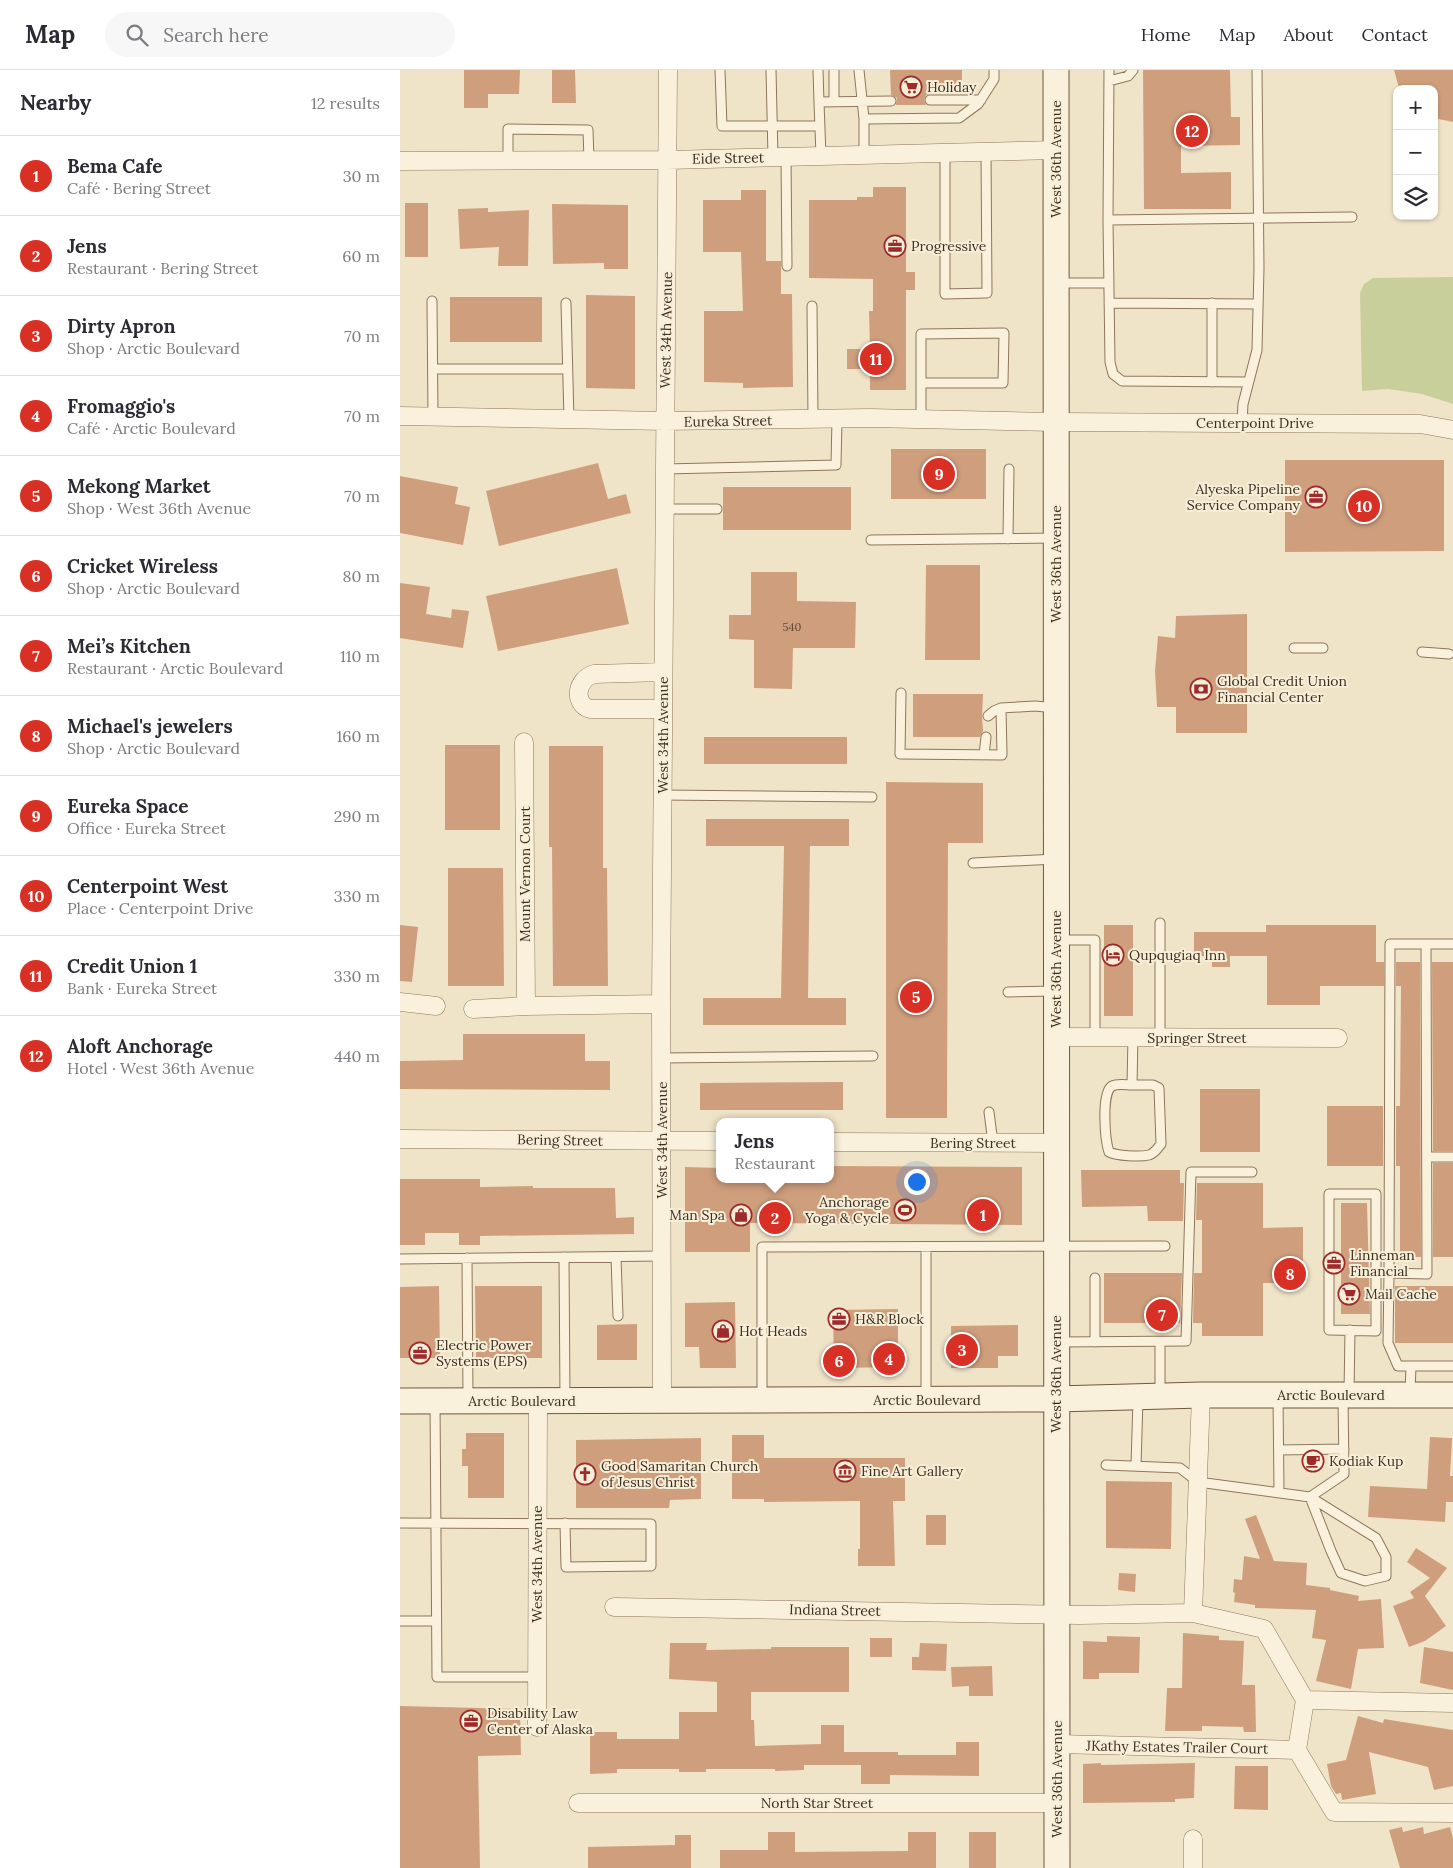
<!DOCTYPE html>
<html lang="en">
<head>
<meta charset="utf-8">
<style>
	body { margin:0; font-family:Lora,serif; background:#f7f7f7; color:#2b2b33 }
	.controls { position:absolute; right:15px; top:15px; display:grid; overflow:hidden; border-radius:10px; box-shadow:0 1px 4px #0004 }
	.controls button { width:45px; height:45px; display:grid; place-items:center; padding:0; border:0; border-bottom:1px solid #e1e1e2; background:#fff; color:#2b2b33; font:25px sans-serif }
	.you { position:absolute; left:516px; top:1111px; width:18px; height:18px; margin:-12px; border:4px solid #fff; border-radius:50%; background:#1a73e8; box-shadow:0 0 0 8px #1a73e833 }
	.badge { display:grid; place-items:center; width:32px; height:32px; border-radius:50%; background:#d93025; color:#fff; font-size:16px; font-weight:700 }
	.pin { position:absolute; translate:-50% -50%; border:2px solid #fff; box-shadow:0 1px 5px #0006 }
	.popup { position:absolute; left:316px; top:1048px; width:118px; height:65px; box-sizing:border-box; display:grid; place-content:center; border-radius:10px; background:#fff; filter:drop-shadow(0 1px 4px #0005); font-size:16px; white-space:nowrap; color:#7c7c81 }
	.popup b { font-size:19px; color:#2b2b33 }
	.popup::after { content:''; position:absolute; left:50%; top:100%; margin-left:-10px; border:10px solid transparent; border-top-color:#fff }
	.list { margin:0; padding:0; list-style:none }
	h2 { display:flex; justify-content:space-between; align-items:center; height:65px; margin:0; padding:0 20px; font-size:21px }
	h2 small { font-size:16px; font-weight:400; color:#7c7c81 }
	.list li { display:grid; grid-template-columns:32px 1fr auto; gap:15px; align-items:center; box-sizing:border-box; height:80px; padding:0 20px; border-top:1px solid #e1e1e2 }
	.list b { display:block; font-size:19px; white-space:nowrap }
	.list p { margin:0; font-size:16px; white-space:nowrap; color:#7c7c81 }
	.list em { font-size:16px; font-style:normal; color:#7c7c81 }
	.icon { flex:none; width:28px; height:28px; fill:none; stroke:currentColor; stroke-width:2; stroke-linecap:round; stroke-linejoin:round }
	.map { position:relative; flex:none; width:1053px; height:1798px; overflow:hidden }
	header { display:flex; align-items:center; gap:30px; box-sizing:border-box; height:70px; padding:0 25px; background:#fff; border-bottom:1px solid #e1e1e2 }
	header strong { font-size:24px }
	nav { display:flex; gap:28px; margin-inline-start:auto; font-size:18px }
	.search { width:350px; height:45px; background:#f7f7f7; display:flex; align-items:center; gap:12px; box-sizing:border-box; padding:0 18px; border-radius:28px; color:#7c7c81; font-size:19px }
	main { display:flex }
	aside { flex:1; background:#fff }
	.map>svg:first-child { display:block }
	.green { fill:#c9cf9b }
	.building { fill:#cf9f7d }
	.lines { fill:none; stroke-linecap:round; stroke-linejoin:round }
	.service-casing { stroke:#8d765c; stroke-width:11 }
	.minor-casing { stroke:#8d765c; stroke-width:19 }
	.secondary-casing { stroke:#6f573f; stroke-width:27 }
	.service { stroke:#faf1dc; stroke-width:9 }
	.minor { stroke:#faf1dc; stroke-width:18 }
	.secondary { stroke:#faf1dc; stroke-width:25 }
	.labels { text-anchor:middle; dominant-baseline:central; stroke-width:4; stroke-linejoin:round; paint-order:stroke }
	.number-label { font-size:11px; fill:#624a37 }
	.poi-label { font-size:14px; fill:#3d2e20; stroke:#f7eed8; text-anchor:start }
	.street-label { font-size:14px; fill:#3d2e20; stroke:#f7eed8 }
</style>
</head>
<body>
<header>
<strong>Map</strong>
<div class="search"><svg class="icon" aria-label="search" viewBox="0 0 24 24"><circle cx="10" cy="10" r="6"/><path d="M15 15l6 6"/></svg>Search here</div>
<nav><a>Home</a><a>Map</a><a>About</a><a>Contact</a></nav>
</header>
<main>
<aside>
<h2>Nearby<small>12 results</small></h2>
<ul class="list">
<li><span class="badge">1</span><div><b>Bema Cafe</b><p>Café · Bering Street</p></div><em>30 m</em></li>
<li><span class="badge">2</span><div><b>Jens</b><p>Restaurant · Bering Street</p></div><em>60 m</em></li>
<li><span class="badge">3</span><div><b>Dirty Apron</b><p>Shop · Arctic Boulevard</p></div><em>70 m</em></li>
<li><span class="badge">4</span><div><b>Fromaggio's</b><p>Café · Arctic Boulevard</p></div><em>70 m</em></li>
<li><span class="badge">5</span><div><b>Mekong Market</b><p>Shop · West 36th Avenue</p></div><em>70 m</em></li>
<li><span class="badge">6</span><div><b>Cricket Wireless</b><p>Shop · Arctic Boulevard</p></div><em>80 m</em></li>
<li><span class="badge">7</span><div><b>Mei’s Kitchen</b><p>Restaurant · Arctic Boulevard</p></div><em>110 m</em></li>
<li><span class="badge">8</span><div><b>Michael's jewelers</b><p>Shop · Arctic Boulevard</p></div><em>160 m</em></li>
<li><span class="badge">9</span><div><b>Eureka Space</b><p>Office · Eureka Street</p></div><em>290 m</em></li>
<li><span class="badge">10</span><div><b>Centerpoint West</b><p>Place · Centerpoint Drive</p></div><em>330 m</em></li>
<li><span class="badge">11</span><div><b>Credit Union 1</b><p>Bank · Eureka Street</p></div><em>330 m</em></li>
<li><span class="badge">12</span><div><b>Aloft Anchorage</b><p>Hotel · West 36th Avenue</p></div><em>440 m</em></li>
</ul>
</aside>
<div class="map">
<svg width="1053" height="1798" viewBox="0 0 1053 1798">
	<rect width="100%" height="100%" fill="#f0e4c8"/>
	<path class="green" d="M1053,207V334L1022,324L988,319L962,321L960,223L964,214L973,208Z"/>
	<path class="building" d="M64,0H120L119,24H88V38H64Z
		M152,0H175L176,33H152Z
		M490,0H562V16H530V24L526,25L524,30L526,35H496L497,28L491,25Z
		M743,0H830L831,47H840V75L781,76V103L831,102V139H744Z
		M994,0H1053V52L1034,48V19L999,18Z
		M473,117H506V202H515V220H506V320H470V299H447V279H470L469,241H473V209L409,208V130H457V127H473Z
		M341,120H366V191H381V224H392L393,317L343,318V313L304,312V241H343L341,182H303V130H341Z
		M5,133H28V187H5Z
		M152,134L228,135V199H204V193L153,194Z
		M88,138V142L129,140L128,196H98L99,177L60,179L58,139Z
		M186,225L235,226V319L186,318Z
		M50,227H142V272H50Z
		M491,379H586V429H491Z
		M885,390H1044V481L885,482Z
		M198,393L208,429L226,424L231,443L99,476L86,421Z
		M0,406L58,417L55,434L70,437L63,475L0,463Z
		M323,417H451V460H323Z
		M526,495H580V590H525Z
		M217,498L229,554L98,581L86,526Z
		M351,502H397V531L456,532L455,578H393L392,619L354,618V570L329,569V545H351Z
		M0,513L30,517L26,544L51,548L52,539L69,541L63,578L0,568Z
		M847,544V663H776V637H757L755,601L758,566L775,568L776,546Z
		M513,624H583L582,647L583,661L580,667H513Z
		M304,667H447V694H304Z
		M45,675H100V760H45Z
		M149,676H203V798H207L208,916H153L152,777H149Z
		M486,712L583,713V773H548L547,1048H486Z
		M306,749H449V776H410L408,928H446V955H303V928H381L384,776H306Z
		M48,798H103L104,916H48Z
		M0,855L18,857L12,912L0,911Z
		M704,855H733V946H704Z
		M866,855H976V892H984V916H920V935H867V886H830V897H812V886H794V862H866Z
		M996,892H1020L1021,1187H1000V1096H996V1036H1000L1001,916H996Z
		M1032,892H1053V1081H1033Z
		M63,964H185V991H210V1020L0,1019V991L63,990Z
		M443,1012V1040H300V1013Z
		M800,1019H860V1082H800Z
		M927,1036H983V1096H927Z
		M1033,1093H1053V1187H1033Z
		M430,1096L622,1097V1155L350,1153V1182H285V1097L320,1098V1109H430Z
		M681,1100H780V1113H784L783,1151H748L747,1136L682,1137Z
		M0,1109H80V1117L133,1116V1118H215L216,1148L234,1147V1164L80,1166V1175H59V1163H25V1175H0Z
		M797,1113H863V1158L903,1157V1213H863V1266H802V1253H793L794,1203H802V1150H796Z
		M941,1133H967L970,1244H941Z
		M704,1203H782L780,1253H704Z
		M39,1216L40,1288H0V1217Z
		M75,1216H142V1288H76Z
		M995,1216H1053V1273H995Z
		M335,1232L336,1298H300L299,1277H285V1233Z
		M498,1239V1297L434,1298L433,1240Z
		M237,1254V1290H197V1255Z
		M618,1255V1286H598V1298H551V1256Z
		M66,1363H104V1428H68V1396H62V1379H66Z
		M332,1365H364V1388H505V1431H493L495,1496H458V1479H460V1431L364,1432V1429H332Z
		M1030,1367L1052,1368L1050,1406H1053V1432H1046L1045,1452L968,1447L970,1416L1027,1419Z
		M301,1368V1429L270,1430L269,1438H176V1370Z
		M706,1411L772,1412L771,1479L706,1478Z
		M526,1445H546V1475H526Z
		M856,1445L874,1491L907,1493L906,1515L930,1518V1520L959,1526L958,1531L981,1529L984,1578L958,1579L951,1619L916,1611L926,1570L912,1568L916,1540L855,1538V1535L834,1532L835,1523L833,1522L834,1509L842,1510L844,1486L860,1489L845,1449Z
		M1016,1478L1047,1498L1025,1526L1046,1556L1025,1571L1009,1577L993,1536L1014,1528L1010,1522L1030,1508L1007,1492Z
		M719,1503L736,1504L735,1522L718,1520Z
		M783,1563L819,1566V1570L844,1571L842,1615H855L856,1662H844L843,1657L802,1656V1661H765L767,1618H782Z
		M707,1566L740,1567L739,1603H699V1609H683V1571L707,1572Z
		M470,1568H492V1587H470Z
		M270,1573H307L306,1580L371,1579V1577H449V1622H351V1650H354L355,1676L421,1674V1655H444V1682H498V1685H556V1672H579V1706L490,1705V1714H461V1695H404V1700L375,1701V1699H306V1702H279V1699H217V1703L190,1704V1662H217V1669H279V1642H317V1612L269,1609Z
		M520,1573L547,1574L546,1601L512,1600V1587H519Z
		M1024,1577L1053,1582V1620L1020,1613Z
		M592,1596L593,1626H569V1616L552,1617L551,1597Z
		M0,1636L120,1639L121,1685L78,1686L80,1798H0Z
		M958,1646L983,1653L984,1649L1053,1660V1716L1034,1720L1028,1697L969,1682L976,1724L942,1730L941,1723L936,1724L931,1716L927,1694L946,1690Z
		M701,1693V1695L795,1693L794,1728L775,1729V1732L683,1733V1694Z
		M835,1696H868V1740L834,1739Z
		M1002,1757L1003,1762L1023,1757L1024,1764L1050,1757L1053,1768V1798H1000L989,1760Z
		M368,1762H395V1782L508,1781V1762H536V1798H320V1780H368Z
		M569,1762H596V1798H569Z
		M275,1765H291V1798H188V1777L275,1775Z"/>
	<g class="lines">
		<g class="service-casing">
			<path id="service" d="M320,0L322,56H419
				M371,0L373,87
				M418,0L419,32
				M459,0L464,49
				M709,0L708,150L710,292L713,304L722,311L848,312
				M709,11L728,6L733,0
				M530,30H581
				M434,31V0
				M545,83V224L587,223L586,82
				M464,85V49L559,48L578,34L594,9V0
				M421,86L419,32L491,31
				M386,87L387,196
				M108,90V59L188,60L189,90
				M708,150L952,147
				M657,213H709
				M32,231L33,347
				M166,233L169,350
				M709,233L858,234
				M812,233V312
				M412,236L413,349
				M33,299H167
				M521,313H603L604,263L521,264V349
				M842,353L843,334L857,280L859,198L857,0
				M264,399L436,395L437,349
				M264,439H317
				M608,469L609,399
				M471,470L655,468
				M894,578H923
				M1022,582L1049,584
				M501,623L500,684L602,685L601,638L635,636L656,638
				M588,646L594,641L601,638
				M584,685L586,667
				M262,725L472,727
				M573,793L656,789
				M760,853V968
				M657,870H695V967
				M1026,874L1027,1204L989,1203L990,874H1053
				M608,922L656,921
				M261,988L473,986
				M732,1015H753L759,1018L761,1074C757,1079 755,1083 749,1085C740,1087 717,1086 709,1082C705,1070 701,1023 712,1016C718,1013 726,1015 732,1015L733,967
				M589,1042L593,1073
				M1027,1087H1053
				M929,1124H976V1261L929,1260Z
				M526,1177V1327
				M164,1187L165,1329
				M216,1187L218,1246
				M67,1188L68,1328
				M0,1189L262,1186
				M989,1203L988,1273L998,1296H1053
				M695,1208V1272
				M659,1272L786,1271L791,1102H852
				M760,1272V1324
				M949,1323L950,1260
				M1010,1324L1011,1296
				M362,1327V1177L765,1176
				M878,1327L879,1422
				M35,1331L37,1607H137
				M879,1380L944,1379
				M706,1395L780,1398L798,1412L910,1427L931,1481L941,1503L965,1511L986,1506V1487L976,1468L910,1427L944,1404L943,1325
				M736,1396L738,1329
				M0,1453L251,1454V1496L166,1497L165,1453
				M0,1551H36"/>
		</g>
		<g class="minor-casing">
			<path id="minor" d="M0,91L268,90L656,80
				M0,346L265,351L470,348L656,352L1020,354L1053,360
				M263,639H190C172,633 177,609 194,604L263,602
				M124,672L126,936
				M0,932L36,936
				M73,939L126,936L261,934
				M656,967L938,968
				M0,1069L320,1071
				M430,1072L655,1073
				M262,1331L261,934L268,0
				M214,1537L679,1545L793,1543L864,1559L905,1630L897,1680
				M793,1543L801,1325
				M905,1630L1053,1633
				M137,1657L138,1331
				M657,1674L897,1680L934,1742L1053,1743
				M178,1733H657
				M793,1798V1769"/>
		</g>
		<g class="secondary-casing">
			<path id="secondary" d="M656,0L657,1798
				M0,1331L656,1329L801,1325H1053"/>
		</g>
		<use href="#service" class="service"/>
		<use href="#minor" class="minor"/>
		<use href="#secondary" class="secondary"/>
	</g>
	<defs>
		<g id="supermarket-ring" transform="scale(1.125)"><circle r="9.5" fill="#f7eed8" stroke="#9e2a2b" stroke-width="1.5"/><path d="M-6-5.5h2.5l.6 2H6L4.5 2H-2.5L-4.4-4H-6ZM-1.5 3.2a1.3 1.3 0 1 0 .1 0ZM3 3.2a1.3 1.3 0 1 0 .1 0Z" fill="#9e2a2b"/></g>
		<g id="office-ring" transform="scale(1.125)"><circle r="9.5" fill="#f7eed8" stroke="#9e2a2b" stroke-width="1.5"/><path d="M-6-3h4V-5.5h4V-3h4V5H-6ZM-1-4.5V-3h2v-1.5ZM-6 0V1H6V0Z" fill="#9e2a2b"/></g>
		<g id="bank-ring" transform="scale(1.125)"><circle r="9.5" fill="#f7eed8" stroke="#9e2a2b" stroke-width="1.5"/><path d="M-6-4H6V4H-6ZM0-2.3a2.3 2.3 0 1 0 0 4.6a2.3 2.3 0 1 0 0-4.6Z" fill="#9e2a2b"/></g>
		<g id="hotel-ring" transform="scale(1.125)"><circle r="9.5" fill="#f7eed8" stroke="#9e2a2b" stroke-width="1.5"/><path d="M-6-4.5h1.5V1H6V5H4.5V3h-9V5H-6ZM-4 0a1.8 1.8 0 1 1 3.6 0ZM.5 0V-2.5h3Q6-2.5 6 0Z" fill="#9e2a2b"/></g>
		<g id="stadium-ring" transform="scale(1.125)"><circle r="9.5" fill="#f7eed8" stroke="#9e2a2b" stroke-width="1.5"/><path d="M0-5a6.5 5 0 1 0 0 10a6.5 5 0 1 0 0-10ZM-3.5-1.8h7v3.6h-7Z" fill="#9e2a2b"/></g>
		<g id="shop-ring" transform="scale(1.125)"><circle r="9.5" fill="#f7eed8" stroke="#9e2a2b" stroke-width="1.5"/><path d="M-5-2.5h2.3a2.7 3.5 0 0 1 5.4 0H5L5.5 6h-11ZM-1.5-2.5h3a1.5 2.3 0 0 0-3 0Z" fill="#9e2a2b"/></g>
		<g id="cafe-ring" transform="scale(1.125)"><circle r="9.5" fill="#f7eed8" stroke="#9e2a2b" stroke-width="1.5"/><path d="M-5.5-4.5H6V0H3Q3 3.5 0 3.5H-2.5Q-5.5 3.5-5.5 0ZM3-3.2v2h1.7v-2ZM-6 4.5H4V6H-6Z" fill="#9e2a2b"/></g>
		<g id="museum-ring" transform="scale(1.125)"><circle r="9.5" fill="#f7eed8" stroke="#9e2a2b" stroke-width="1.5"/><path d="M0-6L6-3V-2H-6V-3ZM-5-1h2V3h-2ZM-1-1h2V3h-2ZM3-1h2V3H3ZM-6 4H6V6H-6Z" fill="#9e2a2b"/></g>
		<g id="church-ring" transform="scale(1.125)"><circle r="9.5" fill="#f7eed8" stroke="#9e2a2b" stroke-width="1.5"/><path d="M-1.2-6h2.4v3.5h3.3v2.4h-3.3V6h-2.4V-.1h-3.3v-2.4h3.3Z" fill="#9e2a2b"/></g>
	</defs>
	<g fill-rule="evenodd">
		<use href="#supermarket-ring" x="511" y="17"/>
		<use href="#office-ring" x="495" y="176"/>
		<use href="#office-ring" x="916" y="427"/>
		<use href="#bank-ring" x="801" y="619"/>
		<use href="#hotel-ring" x="713" y="885"/>
		<use href="#stadium-ring" x="505" y="1140"/>
		<use href="#shop-ring" x="341" y="1145"/>
		<use href="#office-ring" x="934" y="1193"/>
		<use href="#supermarket-ring" x="949" y="1224"/>
		<use href="#office-ring" x="439" y="1249"/>
		<use href="#shop-ring" x="323" y="1261"/>
		<use href="#office-ring" x="20" y="1283"/>
		<use href="#cafe-ring" x="913" y="1391"/>
		<use href="#museum-ring" x="445" y="1401"/>
		<use href="#church-ring" x="185" y="1404"/>
		<use href="#office-ring" x="71" y="1651"/>
	</g>
	<g class="labels">
		<g class="number-label">
			<text x="392" y="557">540</text>
		</g>
		<g class="poi-label">
			<text x="527" y="17">Holiday</text>
			<text x="511" y="176">Progressive</text>
			<text x="900" y="419" text-anchor="end">Alyeska Pipeline<tspan x="900" dy="16">Service Company</tspan></text>
			<text x="817" y="611">Global Credit Union<tspan x="817" dy="16">Financial Center</tspan></text>
			<text x="729" y="885">Qupqugiaq Inn</text>
			<text x="489" y="1132" text-anchor="end">Anchorage<tspan x="489" dy="16">Yoga &amp; Cycle</tspan></text>
			<text x="325" y="1145" text-anchor="end">Man Spa</text>
			<text x="950" y="1185">Linneman<tspan x="950" dy="16">Financial</tspan></text>
			<text x="965" y="1224">Mail Cache</text>
			<text x="455" y="1249">H&amp;R Block</text>
			<text x="339" y="1261">Hot Heads</text>
			<text x="36" y="1275">Electric Power<tspan x="36" dy="16">Systems (EPS)</tspan></text>
			<text x="929" y="1391">Kodiak Kup</text>
			<text x="201" y="1396">Good Samaritan Church<tspan x="201" dy="16">of Jesus Christ</tspan></text>
			<text x="461" y="1401">Fine Art Gallery</text>
			<text x="87" y="1643">Disability Law<tspan x="87" dy="16">Center of Alaska</tspan></text>
		</g>
		<g class="street-label">
			<text transform="translate(328 88) rotate(-1)">Eide Street</text>
			<text transform="translate(656 89) rotate(-90)">West 36th Avenue</text>
			<text transform="translate(266 260) rotate(-89)">West 34th Avenue</text>
			<text transform="translate(328 351) rotate(-1)">Eureka Street</text>
			<text x="855" y="353">Centerpoint Drive</text>
			<text transform="translate(656 494) rotate(-90)">West 36th Avenue</text>
			<text transform="translate(263 665) rotate(-90)">West 34th Avenue</text>
			<text transform="translate(125 804) rotate(-90)">Mount Vernon Court</text>
			<text transform="translate(656 899) rotate(-90)">West 36th Avenue</text>
			<text x="797" y="968">Springer Street</text>
			<text transform="translate(160 1070) rotate(1)">Bering Street</text>
			<text transform="translate(262 1070) rotate(-90)">West 34th Avenue</text>
			<text x="573" y="1073">Bering Street</text>
			<text transform="translate(656 1304) rotate(-90)">West 36th Avenue</text>
			<text x="931" y="1325">Arctic Boulevard</text>
			<text x="527" y="1330">Arctic Boulevard</text>
			<text x="122" y="1331">Arctic Boulevard</text>
			<text transform="translate(137 1494) rotate(-90)">West 34th Avenue</text>
			<text transform="translate(435 1540) rotate(1)">Indiana Street</text>
			<text transform="translate(777 1677) rotate(1)">JKathy Estates Trailer Court</text>
			<text transform="translate(657 1709) rotate(-90)">West 36th Avenue</text>
			<text x="417" y="1733">North Star Street</text>
		</g>
	</g>
</svg>
<div class="controls">
<button>+</button>
<button>−</button>
<button><svg class="icon" aria-label="layers" viewBox="0 0 24 24"><path d="M12 4l9 5-9 5-9-5zM3 14l9 5 9-5"/></svg></button>
</div>
<div class="you"></div>
<div class="pin badge" style="left:583px;top:1145px">1</div>
<div class="pin badge" style="left:375px;top:1148px">2</div>
<div class="popup"><b>Jens</b>Restaurant</div>
<div class="pin badge" style="left:562px;top:1280px">3</div>
<div class="pin badge" style="left:489px;top:1289px">4</div>
<div class="pin badge" style="left:516px;top:927px">5</div>
<div class="pin badge" style="left:439px;top:1291px">6</div>
<div class="pin badge" style="left:762px;top:1245px">7</div>
<div class="pin badge" style="left:890px;top:1204px">8</div>
<div class="pin badge" style="left:539px;top:404px">9</div>
<div class="pin badge" style="left:964px;top:436px">10</div>
<div class="pin badge" style="left:476px;top:289px">11</div>
<div class="pin badge" style="left:792px;top:61px">12</div>
</div>
</main>
</body>
</html>
